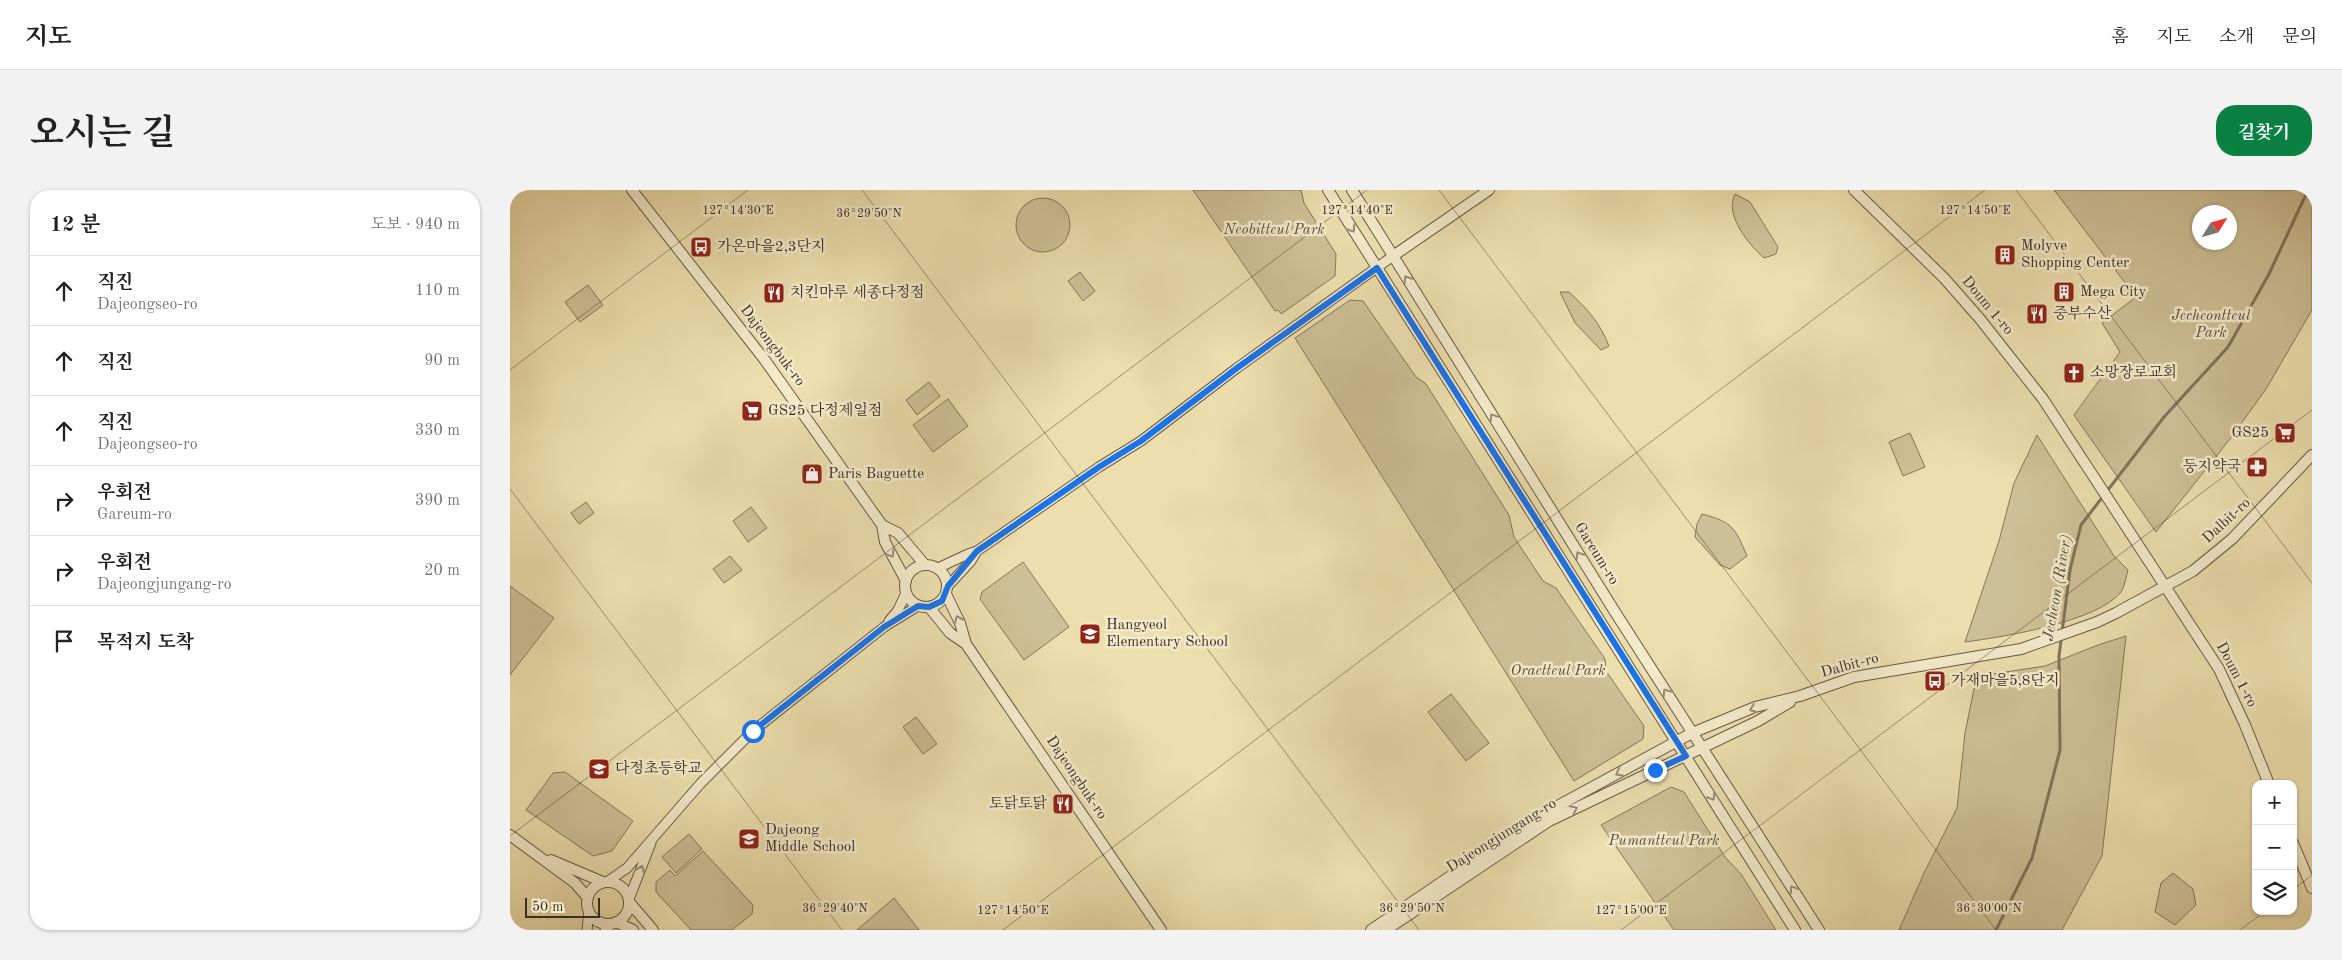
<!DOCTYPE html>
<html lang="ko">
<head>
<meta charset="utf-8">
<style>
	body { margin:0; font-family:"Old Standard TT","Noto Serif KR",serif; background:#f2f2f2; color:#222 }
	.controls { position:absolute; right:15px; bottom:15px; display:grid; overflow:hidden; border-radius:10px; box-shadow:0 1px 4px #0004 }
	.controls button { width:45px; height:45px; display:grid; place-items:center; padding:0; border:0; border-bottom:1px solid #e0e0e0; background:#fff; color:#222; font:25px sans-serif }
	.compass { position:absolute; left:1682px; top:15px; width:45px; height:45px; border-radius:50%; background:#fff; box-shadow:0 1px 4px #0004; rotate:53deg }
	.scale { position:absolute; left:15px; bottom:12px; width:75px; box-sizing:border-box; padding-left:5px; border:2px solid #3c2d25; border-top:0; font-size:14px; line-height:18px; white-space:nowrap; color:#3c2d25; -webkit-text-stroke:4px #f3eaca; paint-order:stroke }
	.stop { position:absolute; width:15px; height:15px; margin:-11px; border:4px solid #1a73e8; border-radius:50%; background:#fff }
	.stop.end { background:#1a73e8; border-color:#fff; box-shadow:0 1px 5px #0008 }
	.list { margin:0; padding:0; list-style:none }
	h2 { display:flex; justify-content:space-between; align-items:center; height:65px; margin:0; padding:0 20px; font-size:21px }
	h2 small { font-size:16px; font-weight:400; color:#767676 }
	.list li { display:grid; grid-template-columns:32px 1fr auto; gap:15px; align-items:center; box-sizing:border-box; height:70px; padding:0 20px; border-top:1px solid #e0e0e0 }
	.list b { display:block; font-size:19px; white-space:nowrap }
	.list p { margin:0; font-size:16px; white-space:nowrap; color:#767676 }
	.list em { font-size:16px; font-style:normal; color:#767676 }
	.icon { flex:none; width:28px; height:28px; fill:none; stroke:currentColor; stroke-width:2; stroke-linecap:round; stroke-linejoin:round }
	.map { position:relative; flex:none; width:1802px; height:740px; overflow:hidden; border-radius:20px }
	header { display:flex; align-items:center; gap:30px; box-sizing:border-box; height:70px; padding:0 25px; background:#fff; border-bottom:1px solid #e0e0e0 }
	header strong { font-size:24px }
	nav { display:flex; gap:28px; margin-inline-start:auto; font-size:18px }
	.intro { display:flex; align-items:center; justify-content:space-between; box-sizing:border-box; height:120px; padding:0 30px }
	h1 { margin:0; font-size:35px }
	.button { padding:12px 22px; border-radius:20px; background:#0b8043; color:#fff; font-size:18px; font-weight:700 }
	main { display:flex; gap:30px; padding:0 30px }
	aside { flex:1; background:#fff; border-radius:20px; box-shadow:0 1px 4px #0004 }
	.map>svg:first-child { display:block }
	.green { fill:#cec096; stroke:#85765e; fill-rule:evenodd }
	.lines { fill:none; stroke-linecap:round; stroke-linejoin:round }
	.stream { stroke:#82735b; stroke-width:3 }
	.minor-casing { stroke:#685947; stroke-width:11 }
	.tertiary-casing { stroke:#685947; stroke-width:12 }
	.minor { stroke:#f3eaca; stroke-width:9 }
	.tertiary { stroke:#f3eaca; stroke-width:10 }
	.oneway { stroke:#988c78 }
	.route { stroke:#1a73e8; stroke-width:6 }
	.ticks { fill:none; stroke:#3c2d25; stroke-width:1; stroke-opacity:0.45 }
	.labels { text-anchor:middle; dominant-baseline:central; stroke-width:5; stroke-linejoin:round; paint-order:stroke }
	.park-label { font-size:15px; font-style:italic; fill:#594a3c; stroke:#f3eaca }
	.poi-label { font-size:15px; fill:#3c2d25; stroke:#f3eaca; text-anchor:start }
	.street-label { font-size:15px; fill:#3c2d25; stroke:#f3eaca }
	.water-label { font-size:16px; font-style:italic; fill:#594a3c; stroke:#f3eaca }
	.ticks-label { font-size:12px; text-anchor:middle; fill:#3c2d25; stroke:#f3eaca; stroke-width:5; stroke-linejoin:round; paint-order:stroke }
</style>
</head>
<body>
<header>
<strong>지도</strong>
<nav><a>홈</a><a>지도</a><a>소개</a><a>문의</a></nav>
</header>
<div class="intro"><h1>오시는 길</h1><a class="button">길찾기</a></div>
<main>
<aside>
<h2>12 분<small>도보 · 940 m</small></h2>
<ul class="list">
<li><svg class="icon" aria-label="ahead" viewBox="0 0 24 24"><path d="M12 20V5M6 11l6-6 6 6"/></svg><div><b>직진</b><p>Dajeongseo-ro</p></div><em>110 m</em></li>
<li><svg class="icon" aria-label="ahead" viewBox="0 0 24 24"><path d="M12 20V5M6 11l6-6 6 6"/></svg><div><b>직진</b></div><em>90 m</em></li>
<li><svg class="icon" aria-label="ahead" viewBox="0 0 24 24"><path d="M12 20V5M6 11l6-6 6 6"/></svg><div><b>직진</b><p>Dajeongseo-ro</p></div><em>330 m</em></li>
<li><svg class="icon" aria-label="right" viewBox="0 0 24 24"><path d="M7 20v-9h11M14 6l5 5-5 5"/></svg><div><b>우회전</b><p>Gareum-ro</p></div><em>390 m</em></li>
<li><svg class="icon" aria-label="right" viewBox="0 0 24 24"><path d="M7 20v-9h11M14 6l5 5-5 5"/></svg><div><b>우회전</b><p>Dajeongjungang-ro</p></div><em>20 m</em></li>
<li><svg class="icon" aria-label="arrive" viewBox="0 0 24 24"><path d="M6 21V4h12l-3 4 3 4H6"/></svg><div><b>목적지 도착</b></div></li>
</ul>
</aside>
<div class="map">
<svg width="1802" height="740" viewBox="0 0 1802 740">
	<rect width="100%" height="100%" fill="#ecdead"/>
	<filter id="stains"><feTurbulence type="fractalNoise" baseFrequency=".004" numOctaves="4"/><feColorMatrix values="0 0 0 0 .2 0 0 0 0 .09 0 0 0 0 .02 0 0 0 .5 -.17"/></filter>
	<radialGradient id="worn" r=".72"><stop offset=".6" stop-color="#630" stop-opacity="0"/><stop offset="1" stop-color="#630" stop-opacity=".3"/></radialGradient>
	<path class="green" d="M683,0H791L794,13L826,64L825,86L771,124L768,120L765,121Z
		M1544,0H1802V120L1756,199L1720,249L1646,342L1564,225L1610,162L1592,133L1626,107ZM1690,22H1720V52H1690Z
		M1225,4L1240,12L1268,57L1266,64L1254,68C1239,55 1214,25 1225,4Z
		M506 35a27 27 0 1 1 54 0a27 27 0 1 1-54 0Z
		M570,82L585,101L573,111L558,91Z
		M78,95L93,115L70,132L55,112Z
		M1050,102H1059C1078,120 1089,131 1099,156L1091,160L1065,133Z
		M840,110L853,111L906,187L916,194L999,325L1004,347L1033,391L1046,398L1095,469L1096,481L1134,536L1133,549L1064,591L785,148Z
		M419,192L430,206L407,225L396,210Z
		M438,209L458,236L423,262L403,235Z
		M1400,243L1415,277L1393,286L1379,252Z
		M1527,245L1604,366L1618,380C1616,386 1615,396 1611,402C1587,432 1493,447 1455,452L1489,351L1504,293Z
		M76,312L84,323L69,334L61,323Z
		M241,317L257,338L238,352L223,331Z
		M1192,324C1223,332 1225,338 1237,366L1220,379L1210,375L1185,347L1187,334Z
		M220,366L232,380L214,393L203,379Z
		M513,372L559,437L514,470L470,409L472,402Z
		M0,396L44,428L0,485Z
		M1616,446L1592,666L1552,740H1389L1414,683L1447,618L1455,543L1464,499L1469,486L1535,476L1588,455Z
		M941,504L979,553L956,571L918,522Z
		M406,527L427,554L413,564L393,537Z
		M55,582L123,631L102,661L83,666L16,620L43,583Z
		M1161,597L1174,602L1215,667L1231,684L1266,740H1164L1091,635Z
		M179,644L192,659L166,683L152,667Z
		M193,661L243,715L242,724L222,740H181L146,702V692L160,680L165,686Z
		M1663,683L1683,699L1686,715L1665,735L1645,722L1651,693Z
		M384,708L409,740H347Z"/>
	<g class="lines">
		<path class="stream" d="M1486,740L1522,668L1550,560L1549,466L1560,380L1571,335L1654,227L1718,157L1759,84L1798,0"/>
		<g class="minor-casing">
			<path id="minor" d="M428,378L458,364L467,361L589,277L631,251L727,178L883,66
				M438,396L461,371L467,361
				M379,431L388,420L396,403
				M97,692L117,678L191,593L243,541L374,437L408,416
				M119,709L141,653
				M77,740L79,720
				M95,740L102,734"/>
		</g>
		<g class="tertiary-casing">
			<path id="tertiary" d="M122,0L254,169L372,335L375,352L396,391
				M818,0L1285,740
				M842,0L1105,422L1309,740
				M1344,0L1434,88L1470,129L1533,209L1709,479L1735,535L1759,594
				M883,66L979,0
				M372,335L388,343L415,375
				M395 396a21 21 0 1 1 42 0a21 21 0 1 1-42 0Z
				M436,404L450,433L456,454L651,740
				M419,417L440,443L456,454
				M0,645L65,693L78,708
				M1783,653L1802,698
				M41,670L93,692
				M77 713a21 21 0 1 1 42 0a21 21 0 1 1-42 0Z
				M120,713L143,740
				M106,732L123,740
				M861,740L1031,625L1182,543L1245,517L1290,506L1344,487L1511,459L1587,432L1606,423L1683,381L1722,349L1802,265
				M876,740L1039,631L1248,531L1280,512"/>
		</g>
		<use href="#minor" class="minor"/>
		<use href="#tertiary" class="tertiary"/>
	</g>
	<defs><path id="oneway-chevron" d="M-2-3.5L2.5 0L-2 3.5" fill="none" stroke-width="1.6" stroke-linecap="round" stroke-linejoin="round" transform="scale(1.25)"/></defs>
	<g class="oneway">
		<use href="#oneway-chevron" transform="translate(842 39) rotate(58)"/>
		<use href="#oneway-chevron" transform="translate(897 89) rotate(-122)"/>
		<use href="#oneway-chevron" transform="translate(983 227) rotate(-122)"/>
		<use href="#oneway-chevron" transform="translate(381 364) rotate(59)"/>
		<use href="#oneway-chevron" transform="translate(1069 365) rotate(-122)"/>
		<use href="#oneway-chevron" transform="translate(448 429) rotate(-114)"/>
		<use href="#oneway-chevron" transform="translate(1156 502) rotate(-123)"/>
		<use href="#oneway-chevron" transform="translate(1243 519) rotate(160)"/>
		<use href="#oneway-chevron" transform="translate(1109 583) rotate(152)"/>
		<use href="#oneway-chevron" transform="translate(1202 607) rotate(58)"/>
		<use href="#oneway-chevron" transform="translate(1064 619) rotate(-26)"/>
		<use href="#oneway-chevron" transform="translate(131 679) rotate(-68)"/>
		<use href="#oneway-chevron" transform="translate(1283 699) rotate(-123)"/>
	</g>
	<g class="lines">
		<path class="route" d="M243,541L374,437L408,416L419,417L432,411L438,396L467,361L589,277L631,251L727,178L867,78L1176,566L1145,580"/>
	</g>
	<path class="ticks" d="M352,0L909,740M929,0L1486,740M1506,0L1802,393M0,180L238,0M0,299L332,740M0,646L857,0M1783,700L1802,685M493,740L1475,0M1111,740L1802,220M1730,740L1755,721"/>
	<defs>
		<g id="bus-square" transform="scale(1.125)"><rect x="-9" y="-9" width="18" height="18" rx="4" fill="#8f2418" stroke="#f3eaca"/><path d="M-5-6H5V4H4V6H2V4H-2V6H-4V4H-5ZM-3.5-4V0h7V-4ZM-3.5 1.2v1.5H-2V1.2ZM2 1.2v1.5H3.5V1.2Z" fill="#fff"/></g>
		<g id="building-square" transform="scale(1.125)"><rect x="-9" y="-9" width="18" height="18" rx="4" fill="#8f2418" stroke="#f3eaca"/><path d="M-4-6H4V6H1V3H-1V6H-4ZM-2.5-4.3h1.7v1.8h-1.7ZM.8-4.3h1.7v1.8H.8ZM-2.5-1h1.7V.8h-1.7ZM.8-1h1.7V.8H.8Z" fill="#fff"/></g>
		<g id="restaurant-square" transform="scale(1.125)"><rect x="-9" y="-9" width="18" height="18" rx="4" fill="#8f2418" stroke="#f3eaca"/><path d="M-5-6h1v4h1v-4h1v4h1v-4h1v5L-1.5 .5V6h-2V.5L-5-1ZM5-6V6H3V1.5H1.5Q1.5-4 5-6Z" fill="#fff"/></g>
		<g id="church-square" transform="scale(1.125)"><rect x="-9" y="-9" width="18" height="18" rx="4" fill="#8f2418" stroke="#f3eaca"/><path d="M-1.2-6h2.4v3.5h3.3v2.4h-3.3V6h-2.4V-.1h-3.3v-2.4h3.3Z" fill="#fff"/></g>
		<g id="supermarket-square" transform="scale(1.125)"><rect x="-9" y="-9" width="18" height="18" rx="4" fill="#8f2418" stroke="#f3eaca"/><path d="M-6-5.5h2.5l.6 2H6L4.5 2H-2.5L-4.4-4H-6ZM-1.5 3.2a1.3 1.3 0 1 0 .1 0ZM3 3.2a1.3 1.3 0 1 0 .1 0Z" fill="#fff"/></g>
		<g id="pharmacy-square" transform="scale(1.125)"><rect x="-9" y="-9" width="18" height="18" rx="4" fill="#8f2418" stroke="#f3eaca"/><path d="M-2-6h4v4h4v4h-4v4h-4v-4h-4v-4h4Z" fill="#fff"/></g>
		<g id="shop-square" transform="scale(1.125)"><rect x="-9" y="-9" width="18" height="18" rx="4" fill="#8f2418" stroke="#f3eaca"/><path d="M-5-2.5h2.3a2.7 3.5 0 0 1 5.4 0H5L5.5 6h-11ZM-1.5-2.5h3a1.5 2.3 0 0 0-3 0Z" fill="#fff"/></g>
		<g id="school-square" transform="scale(1.125)"><rect x="-9" y="-9" width="18" height="18" rx="4" fill="#8f2418" stroke="#f3eaca"/><path d="M0-5L7-2L0 1L-7-2ZM-4 1L0 2.5L4 1V4Q0 6-4 4Z" fill="#fff"/></g>
	</defs>
	<g fill-rule="evenodd">
		<use href="#bus-square" x="191" y="57"/>
		<use href="#building-square" x="1495" y="65"/>
		<use href="#building-square" x="1554" y="102"/>
		<use href="#restaurant-square" x="264" y="103"/>
		<use href="#restaurant-square" x="1527" y="124"/>
		<use href="#church-square" x="1564" y="183"/>
		<use href="#supermarket-square" x="242" y="221"/>
		<use href="#supermarket-square" x="1775" y="243"/>
		<use href="#pharmacy-square" x="1747" y="277"/>
		<use href="#shop-square" x="302" y="284"/>
		<use href="#school-square" x="580" y="444"/>
		<use href="#bus-square" x="1425" y="491"/>
		<use href="#school-square" x="89" y="579"/>
		<use href="#restaurant-square" x="553" y="614"/>
		<use href="#school-square" x="239" y="649"/>
	</g>
	<g class="labels">
		<g class="park-label">
			<text x="764" y="40">Neobitteul Park</text>
			<text x="1701" y="126">Jecheontteul<tspan x="1701" dy="17">Park</tspan></text>
			<text x="1048" y="481">Oraetteul Park</text>
			<text x="1154" y="651">Pumantteul Park</text>
		</g>
		<g class="poi-label">
			<text x="1511" y="56">Molyve<tspan x="1511" dy="17">Shopping Center</tspan></text>
			<text x="207" y="57">가온마을2,3단지</text>
			<text x="1570" y="102">Mega City</text>
			<text x="280" y="103">치킨마루 세종다정점</text>
			<text x="1543" y="124">중부수산</text>
			<text x="1580" y="183">소망장로교회</text>
			<text x="258" y="221">GS25 다정제일점</text>
			<text x="1759" y="243" text-anchor="end">GS25</text>
			<text x="1731" y="277" text-anchor="end">둥지약국</text>
			<text x="318" y="284">Paris Baguette</text>
			<text x="596" y="435">Hangyeol<tspan x="596" dy="17">Elementary School</tspan></text>
			<text x="1441" y="491">가재마을5,8단지</text>
			<text x="105" y="579">다정초등학교</text>
			<text x="537" y="614" text-anchor="end">토닭토닭</text>
			<text x="255" y="640">Dajeong<tspan x="255" dy="17">Middle School</tspan></text>
		</g>
		<g class="street-label">
			<text transform="translate(1477 116) rotate(50)">Doum 1-ro</text>
			<text transform="translate(262 156) rotate(53)">Dajeongbuk-ro</text>
			<text transform="translate(1717 331) rotate(-43)">Dalbit-ro</text>
			<text transform="translate(1086 364) rotate(58)">Gareum-ro</text>
			<text transform="translate(1340 476) rotate(-15)">Dalbit-ro</text>
			<text transform="translate(1726 485) rotate(62)">Doum 1-ro</text>
			<text transform="translate(566 588) rotate(56)">Dajeongbuk-ro</text>
			<text transform="translate(992 646) rotate(-32)">Dajeongjungang-ro</text>
		</g>
		<g class="water-label">
			<text transform="translate(1548 398) rotate(-80)">Jecheon (River)</text>
		</g>
	</g>
	<g class="ticks-label">
		<text x="228" y="24">127°14'30"E</text>
		<text x="847" y="24">127°14'40"E</text>
		<text x="1465" y="24">127°14'50"E</text>
		<text x="359" y="27">36°29'50"N</text>
		<text x="325" y="722">36°29'40"N</text>
		<text x="902" y="722">36°29'50"N</text>
		<text x="1479" y="722">36°30'00"N</text>
		<text x="503" y="724">127°14'50"E</text>
		<text x="1121" y="724">127°15'00"E</text>
	</g>
	<rect width="100%" height="100%" filter="url(#stains)"/>
	<rect width="100%" height="100%" fill="url(#worn)"/>
</svg>
<div class="controls">
<button>+</button>
<button>−</button>
<button><svg class="icon" aria-label="layers" viewBox="0 0 24 24"><path d="M12 4l9 5-9 5-9-5zM3 14l9 5 9-5"/></svg></button>
</div>
<svg class="compass" viewBox="-18 -18 36 36"><path d="M0-13l5 13h-10z" fill="#e53935"/><path d="M0 13l5-13h-10z" fill="#767676"/></svg>
<div class="scale">50 m</div>
<div class="stop" style="left:243px;top:541px"></div>
<div class="stop end" style="left:1145px;top:580px"></div>
</div>
</main>
</body>
</html>
